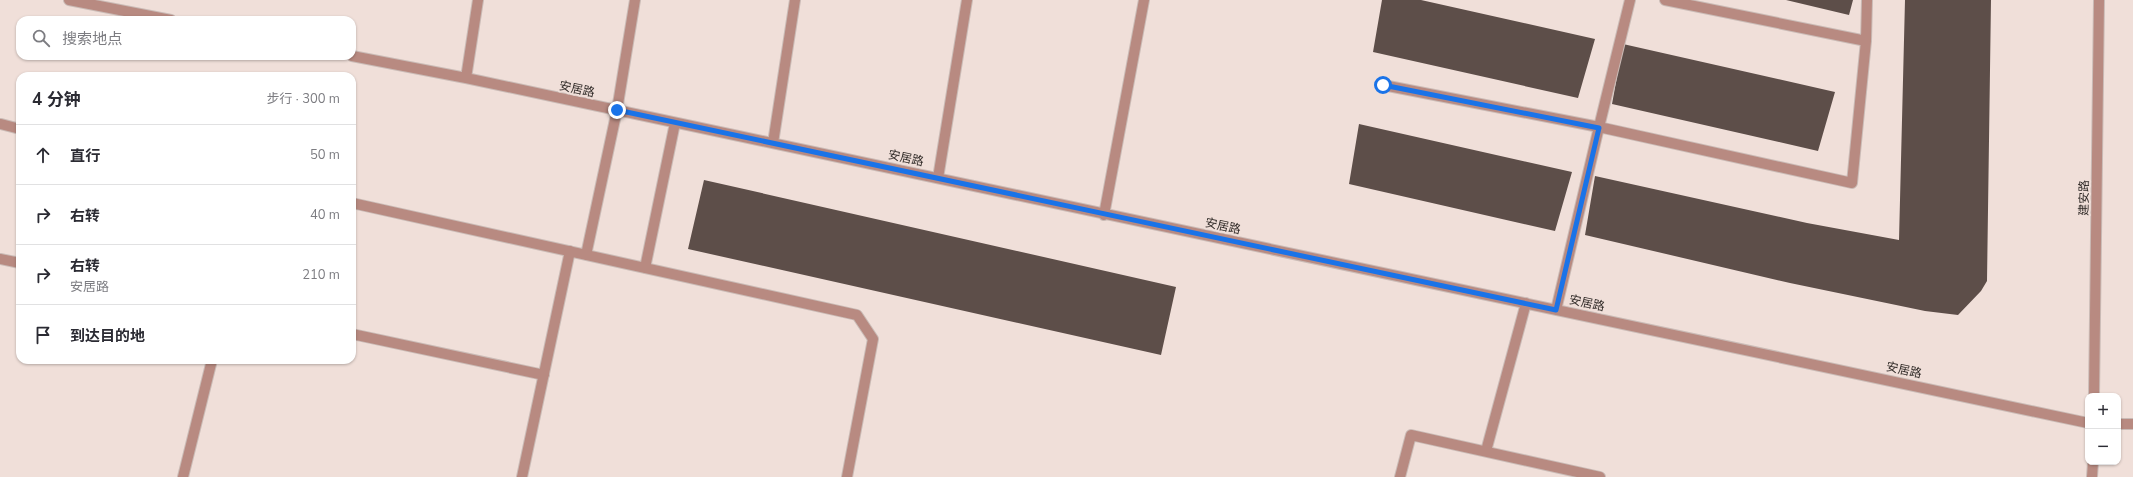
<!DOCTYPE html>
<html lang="zh">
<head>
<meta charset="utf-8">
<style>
	body { margin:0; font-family:"Nunito Sans","Noto Sans SC",sans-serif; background:#f2f2f3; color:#2b2b33 }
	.controls { position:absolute; right:12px; bottom:12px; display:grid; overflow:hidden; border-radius:8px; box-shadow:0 1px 3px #0004 }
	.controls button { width:36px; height:36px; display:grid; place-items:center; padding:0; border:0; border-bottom:1px solid #e1e1e2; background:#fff; color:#2b2b33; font:20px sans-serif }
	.stop { position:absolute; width:12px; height:12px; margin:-9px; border:3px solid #1a73e8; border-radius:50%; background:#fff }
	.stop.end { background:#1a73e8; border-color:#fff; box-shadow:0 1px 4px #0008 }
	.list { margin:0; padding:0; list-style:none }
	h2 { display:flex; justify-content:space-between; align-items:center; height:52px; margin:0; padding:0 16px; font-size:17px }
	h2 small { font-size:13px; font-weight:400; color:#7c7c81 }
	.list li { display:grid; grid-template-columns:26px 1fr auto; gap:12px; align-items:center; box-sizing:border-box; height:60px; padding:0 16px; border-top:1px solid #e1e1e2 }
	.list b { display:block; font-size:15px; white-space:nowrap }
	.list p { margin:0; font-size:13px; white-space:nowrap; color:#7c7c81 }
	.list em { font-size:13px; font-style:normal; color:#7c7c81 }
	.icon { flex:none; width:22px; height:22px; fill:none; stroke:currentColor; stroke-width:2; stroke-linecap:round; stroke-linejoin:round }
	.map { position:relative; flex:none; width:2133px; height:477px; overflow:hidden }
	.search { position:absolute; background:#fff; box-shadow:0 1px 3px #0004; left:16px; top:16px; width:340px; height:44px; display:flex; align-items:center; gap:10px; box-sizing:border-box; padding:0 14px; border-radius:12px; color:#7c7c81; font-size:15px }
	.panel { position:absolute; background:#fff; box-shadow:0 1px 3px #0004; left:16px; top:72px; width:340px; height:292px; border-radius:12px }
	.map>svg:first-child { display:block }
	.building { fill:#5d4e49 }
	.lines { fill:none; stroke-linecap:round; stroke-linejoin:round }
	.minor-casing { stroke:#cabbb6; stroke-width:12 }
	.minor { stroke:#b88a81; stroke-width:10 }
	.route { stroke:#1a73e8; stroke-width:5 }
	.labels { text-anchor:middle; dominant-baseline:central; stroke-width:4; stroke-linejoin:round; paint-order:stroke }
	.street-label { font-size:12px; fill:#312b28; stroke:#f0dfd9 }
</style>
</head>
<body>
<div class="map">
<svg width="2133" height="477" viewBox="0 0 2133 477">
	<rect width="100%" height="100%" fill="#f0dfd9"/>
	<path class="building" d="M1382,0H1421L1595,39L1578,98L1373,52Z
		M1786,0H1853L1849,15Z
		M1905,0H1991L1987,281L1981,291L1958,315L1925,311L1790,283L1585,235L1595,176L1807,223L1899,240Z
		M1623,44L1835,92L1818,151L1612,104Z
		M1359,124L1572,172L1555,231L1349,184Z
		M704,180L1176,287L1161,355L688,249Z"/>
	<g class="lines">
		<g class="minor-casing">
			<path id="minor" d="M69,0L171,20
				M1665,0L1866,41
				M352,56L466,78L2088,423
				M466,78L478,0
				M1383,85L1599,127L1630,0
				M1,124L20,129
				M773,143L795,0
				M938,178L967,0
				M352,203L857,315L873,339L847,477
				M1104,215L1144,0
				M586,255L617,110L635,0
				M0,259L20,263
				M645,268L675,123
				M1556,310L1599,127L1852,183L1866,41L1867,0
				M352,334L544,375
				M2094,396L2099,0
				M2118,424H2133
				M1486,451L1526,303
				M183,477L212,360
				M522,477L570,251
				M1400,477L1411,435L1600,477
				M2092,477L2093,462"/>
		</g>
		<use href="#minor" class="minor"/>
	</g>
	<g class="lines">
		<path class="route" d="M617,110L1556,310L1599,128L1383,85"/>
	</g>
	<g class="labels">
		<g class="street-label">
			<text transform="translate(577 89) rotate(12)">安居路</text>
			<text transform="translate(906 158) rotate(12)">安居路</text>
			<text transform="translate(2084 198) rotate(-89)">建安路</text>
			<text transform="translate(1223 226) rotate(12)">安居路</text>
			<text transform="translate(1587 303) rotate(12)">安居路</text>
			<text transform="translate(1904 370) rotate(12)">安居路</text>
		</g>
	</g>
</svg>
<div class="controls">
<button>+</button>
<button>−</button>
</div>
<div class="stop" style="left:1383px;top:85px"></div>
<div class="stop end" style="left:617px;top:110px"></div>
<div class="search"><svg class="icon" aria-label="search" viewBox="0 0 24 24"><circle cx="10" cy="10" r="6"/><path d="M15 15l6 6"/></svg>搜索地点</div>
<section class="panel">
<h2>4 分钟<small>步行 · 300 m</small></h2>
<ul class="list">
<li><svg class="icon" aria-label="ahead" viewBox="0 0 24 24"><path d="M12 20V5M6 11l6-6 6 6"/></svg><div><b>直行</b></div><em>50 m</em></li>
<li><svg class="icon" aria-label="right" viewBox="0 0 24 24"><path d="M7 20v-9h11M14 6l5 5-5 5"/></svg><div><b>右转</b></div><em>40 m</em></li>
<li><svg class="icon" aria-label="right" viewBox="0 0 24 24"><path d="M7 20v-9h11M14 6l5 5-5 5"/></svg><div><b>右转</b><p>安居路</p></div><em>210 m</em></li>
<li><svg class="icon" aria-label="arrive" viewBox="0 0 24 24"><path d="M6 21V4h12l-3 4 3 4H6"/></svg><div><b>到达目的地</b></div></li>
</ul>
</section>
</div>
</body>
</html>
